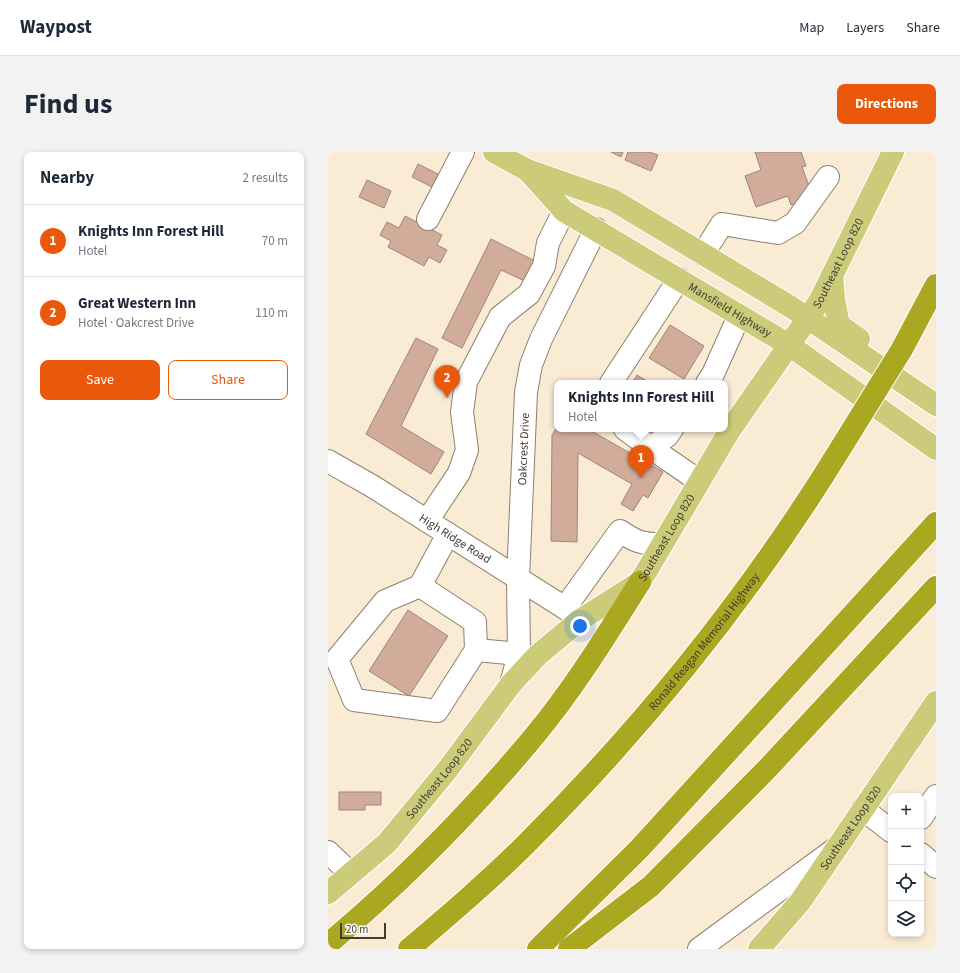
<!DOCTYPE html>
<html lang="en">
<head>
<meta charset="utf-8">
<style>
	body { margin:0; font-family:"Source Sans 3",sans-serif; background:#f2f2f3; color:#1f2937 }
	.controls { position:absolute; right:12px; bottom:12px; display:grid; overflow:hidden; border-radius:8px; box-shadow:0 2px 6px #0003 }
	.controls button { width:36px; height:36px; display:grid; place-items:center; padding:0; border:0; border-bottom:1px solid #e0e1e3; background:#fff; color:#1f2937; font:20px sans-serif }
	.scale { position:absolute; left:12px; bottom:10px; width:46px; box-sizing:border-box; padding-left:4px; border:2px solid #413b33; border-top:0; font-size:11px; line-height:14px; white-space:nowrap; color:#413b33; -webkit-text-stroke:3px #fff; paint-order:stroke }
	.you { position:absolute; left:252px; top:474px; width:14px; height:14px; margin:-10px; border:3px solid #fff; border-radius:50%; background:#1a73e8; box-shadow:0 0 0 6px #1a73e833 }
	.badge { display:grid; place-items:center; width:26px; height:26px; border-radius:50%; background:#ea580c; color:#fff; font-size:13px; font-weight:700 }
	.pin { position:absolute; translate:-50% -33px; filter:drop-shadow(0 1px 2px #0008) }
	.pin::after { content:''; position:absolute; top:21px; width:14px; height:12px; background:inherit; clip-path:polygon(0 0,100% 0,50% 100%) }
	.popup { position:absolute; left:226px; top:228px; width:174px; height:52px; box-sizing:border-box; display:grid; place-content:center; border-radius:8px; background:#fff; filter:drop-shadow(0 1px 3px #0005); font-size:13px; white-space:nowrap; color:#747a83 }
	.popup b { font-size:15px; color:#1f2937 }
	.popup::after { content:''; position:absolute; left:50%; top:100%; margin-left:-8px; border:8px solid transparent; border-top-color:#fff }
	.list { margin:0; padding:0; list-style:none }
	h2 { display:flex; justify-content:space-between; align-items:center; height:52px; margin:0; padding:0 16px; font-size:17px }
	h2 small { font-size:13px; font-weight:400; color:#747a83 }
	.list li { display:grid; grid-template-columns:26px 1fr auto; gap:12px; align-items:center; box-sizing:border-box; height:72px; padding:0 16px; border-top:1px solid #e0e1e3 }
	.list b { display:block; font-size:15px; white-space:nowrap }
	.list p { margin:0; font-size:13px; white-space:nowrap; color:#747a83 }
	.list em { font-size:13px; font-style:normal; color:#747a83 }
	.actions { display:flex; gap:8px; padding:12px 16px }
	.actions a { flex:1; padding:9px 0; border:1px solid #ea580c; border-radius:8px; text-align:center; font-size:14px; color:#ea580c }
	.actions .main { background:#ea580c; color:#fff }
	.icon { flex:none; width:22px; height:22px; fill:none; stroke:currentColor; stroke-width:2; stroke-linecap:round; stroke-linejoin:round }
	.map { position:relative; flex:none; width:608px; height:797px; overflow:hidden; border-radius:8px }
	header { display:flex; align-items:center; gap:24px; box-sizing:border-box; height:56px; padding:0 20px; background:#fff; border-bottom:1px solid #e0e1e3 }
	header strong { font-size:19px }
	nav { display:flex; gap:22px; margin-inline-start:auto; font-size:14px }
	.intro { display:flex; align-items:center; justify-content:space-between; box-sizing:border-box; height:96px; padding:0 24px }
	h1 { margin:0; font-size:28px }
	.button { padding:10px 18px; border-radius:8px; background:#ea580c; color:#fff; font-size:14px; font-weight:700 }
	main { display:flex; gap:24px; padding:0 24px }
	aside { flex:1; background:#fff; border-radius:8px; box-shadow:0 2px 6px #0003 }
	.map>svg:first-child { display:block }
	.building { fill:#d2ac9b; stroke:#9d857a }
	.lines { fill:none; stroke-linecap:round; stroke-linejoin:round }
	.minor-casing { stroke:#8e806c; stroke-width:24 }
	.major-casing { stroke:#fff; stroke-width:24 }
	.highway-casing { stroke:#fff; stroke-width:24 }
	.minor { stroke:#fff; stroke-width:22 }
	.major { stroke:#cbcb79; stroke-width:22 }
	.highway { stroke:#a9a820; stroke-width:22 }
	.highway-bridge-casing { stroke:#fff; stroke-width:24; stroke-linecap:butt }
	.highway-bridge { stroke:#a9a820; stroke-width:22 }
	.labels { text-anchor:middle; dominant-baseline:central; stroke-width:3; stroke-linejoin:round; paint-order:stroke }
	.street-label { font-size:12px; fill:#413b33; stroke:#fff }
</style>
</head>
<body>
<header>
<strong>Waypost</strong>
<nav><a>Map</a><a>Layers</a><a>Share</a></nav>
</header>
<div class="intro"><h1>Find us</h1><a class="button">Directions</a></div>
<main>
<aside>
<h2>Nearby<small>2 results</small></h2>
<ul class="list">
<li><span class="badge">1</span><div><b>Knights Inn Forest Hill</b><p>Hotel</p></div><em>70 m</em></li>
<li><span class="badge">2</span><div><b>Great Western Inn</b><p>Hotel · Oakcrest Drive</p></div><em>110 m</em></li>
</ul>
<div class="actions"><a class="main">Save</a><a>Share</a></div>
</aside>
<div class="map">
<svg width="608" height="797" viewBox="0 0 608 797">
	<rect width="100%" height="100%" fill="#faebd5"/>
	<path class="building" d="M283,0H295L293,5Z
		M300,0H321L330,3L323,19L297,8Z
		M427,0H473L478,14L474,15L485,45L463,53L460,44L428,55L417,24L433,18Z
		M90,12L114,24L108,37L84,25Z
		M39,28L63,39L56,56L31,45Z
		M77,64L114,83L109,93L119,98L112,111L101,105L96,114L60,95L63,89L52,83L59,70L71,76Z
		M163,87L211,111L201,131L173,118L134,196L114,186Z
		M342,173L376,194L356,227L321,206Z
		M88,186L110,197L73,274L116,300L103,322L38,282Z
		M309,223L322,231H304Z
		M229,275V277H260L335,320L320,346L315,343L305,359L293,352L304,332L250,301L249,390L223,389L224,283Z
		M80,458L120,484L81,544L41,519Z
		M11,640H53V653H37V658H11Z"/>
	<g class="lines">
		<g class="minor-casing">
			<g id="minor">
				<path d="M100,67L135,0"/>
				<path d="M375,102L394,72L450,81L467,71L500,25"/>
				<path d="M283,231L351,127"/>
				<path d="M379,231L385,222L411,164"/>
				<path d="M297,277L323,296L339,284L344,277"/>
				<path d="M323,296L371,329"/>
				<path id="s1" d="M0,309L44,334L237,456L252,468"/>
				<path d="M99,369L131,321L139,298L134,260L138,230L172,165L201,142L216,114L220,91L236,59"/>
				<path d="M120,382L92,434L147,470L148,498L191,502"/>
				<path d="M92,434L57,449L9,507L26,548L109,559L148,498"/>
				<path d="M237,456L292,379C308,390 314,392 333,392"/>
				<path id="s2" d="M183,532L191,502L190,427L198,240L203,213L213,187L268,77"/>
				<path d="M535,657L563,679"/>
				<path d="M593,666L608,644"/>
				<path d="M0,700L22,721"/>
				<path d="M593,702L608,715"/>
				<path d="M371,797L507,697"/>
			</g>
		</g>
		<g class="major-casing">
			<g id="major">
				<path d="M166,0L199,18L285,48L463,155L608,253"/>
				<path id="s3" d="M200,19L236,59L461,193L608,297"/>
				<path d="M504,123L506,147L511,173L531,187"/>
				<path id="s4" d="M0,741L59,691L120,617L183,532L210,503L252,468L312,430L402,278L491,150L565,0"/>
				<path id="s5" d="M431,797L472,750L608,550"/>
			</g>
		</g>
		<g class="highway-casing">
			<g id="highway">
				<path d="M574,197L608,133"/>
				<path d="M0,792C75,729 145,658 208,582C247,535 279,482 312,430"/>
				<path id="s6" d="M81,797C121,763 161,729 198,692C317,573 426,438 514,294"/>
				<path d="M210,797L312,696L608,371"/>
				<path d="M241,797L323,734L440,616L608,435"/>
			</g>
		</g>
		<use href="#minor" class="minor"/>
		<use href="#major" class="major"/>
		<use href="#highway" class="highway"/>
		<g class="highway-bridge-casing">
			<path id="highway-bridge" d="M514,294L574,197"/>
		</g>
		<use href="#highway-bridge" class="highway-bridge"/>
	</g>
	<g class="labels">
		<g class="street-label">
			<text stroke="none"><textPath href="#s4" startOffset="820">Southeast Loop 820</textPath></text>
			<text stroke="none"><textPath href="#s3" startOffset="247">Mansfield Highway</textPath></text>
			<text stroke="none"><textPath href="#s2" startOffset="236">Oakcrest Drive</textPath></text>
			<text stroke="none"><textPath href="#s4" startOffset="496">Southeast Loop 820</textPath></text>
			<text stroke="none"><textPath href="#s1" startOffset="149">High Ridge Road</textPath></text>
			<text stroke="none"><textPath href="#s6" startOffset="427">Ronald Reagan Memorial Highway</textPath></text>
			<text stroke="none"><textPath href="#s4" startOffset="160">Southeast Loop 820</textPath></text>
			<text stroke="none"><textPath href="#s5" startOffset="152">Southeast Loop 820</textPath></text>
		</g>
	</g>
</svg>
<div class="controls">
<button>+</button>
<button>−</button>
<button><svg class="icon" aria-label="locate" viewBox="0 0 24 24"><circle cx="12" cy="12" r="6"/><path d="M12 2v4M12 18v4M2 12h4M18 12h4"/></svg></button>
<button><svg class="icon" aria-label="layers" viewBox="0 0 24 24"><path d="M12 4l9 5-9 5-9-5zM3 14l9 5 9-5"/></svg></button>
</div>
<div class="scale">20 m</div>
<div class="you"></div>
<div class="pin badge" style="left:313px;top:326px">1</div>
<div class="popup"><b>Knights Inn Forest Hill</b>Hotel</div>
<div class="pin badge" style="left:119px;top:246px">2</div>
</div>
</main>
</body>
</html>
